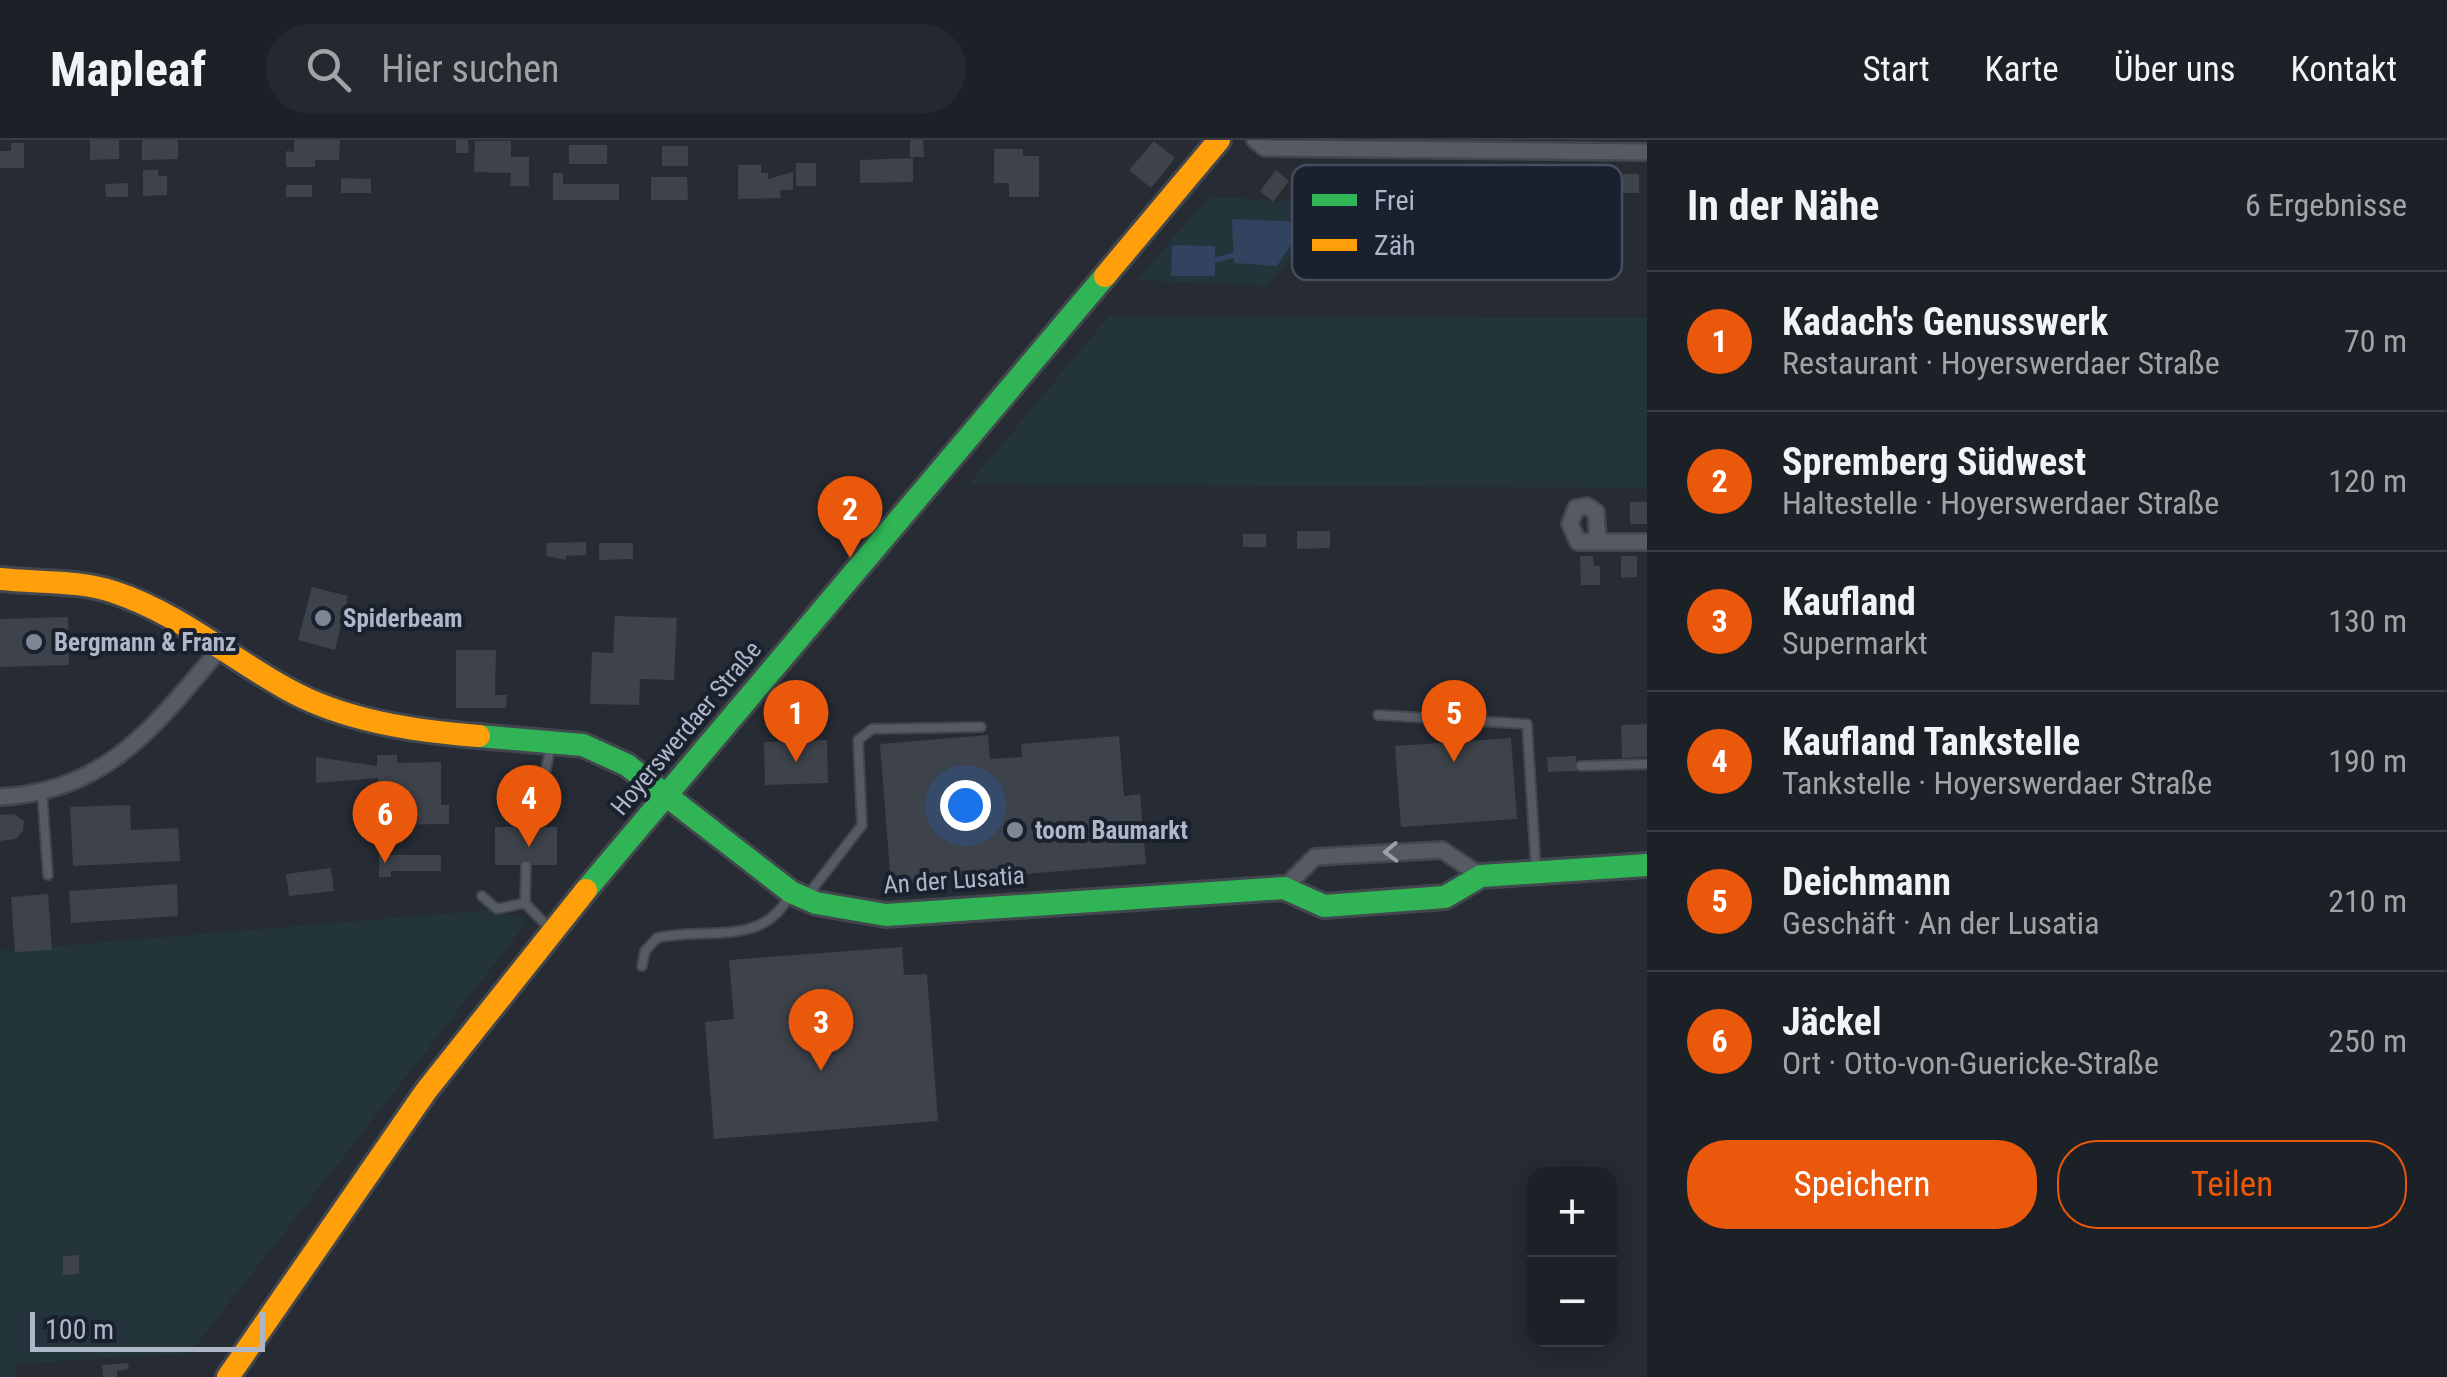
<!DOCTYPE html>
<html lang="de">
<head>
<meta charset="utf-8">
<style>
	body { margin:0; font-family:"Roboto Condensed",sans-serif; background:#25282f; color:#f1f3f6 }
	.controls { position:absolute; right:30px; bottom:30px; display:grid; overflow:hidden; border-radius:20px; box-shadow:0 5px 25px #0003 }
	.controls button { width:90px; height:90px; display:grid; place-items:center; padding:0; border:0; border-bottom:2px solid #3a3e44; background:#1c2027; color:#f1f3f6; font:50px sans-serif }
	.scale { position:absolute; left:30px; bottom:25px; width:235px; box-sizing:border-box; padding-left:10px; border:5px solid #aeb7c7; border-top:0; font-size:28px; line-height:35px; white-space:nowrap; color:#aeb7c7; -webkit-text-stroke:8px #19212f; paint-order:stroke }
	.you { position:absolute; left:965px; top:665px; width:35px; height:35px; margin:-25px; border:8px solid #fff; border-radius:50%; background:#1a73e8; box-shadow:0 0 0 15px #1a73e833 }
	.badge { display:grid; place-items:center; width:65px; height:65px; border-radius:50%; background:#ea580c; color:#fff; font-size:32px; font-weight:700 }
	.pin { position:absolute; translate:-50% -82px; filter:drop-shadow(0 2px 5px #0008) }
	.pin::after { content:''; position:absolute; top:52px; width:35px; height:30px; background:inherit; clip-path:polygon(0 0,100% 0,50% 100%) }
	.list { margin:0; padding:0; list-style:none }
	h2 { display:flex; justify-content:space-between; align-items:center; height:130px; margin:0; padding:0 40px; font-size:42px }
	h2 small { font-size:32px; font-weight:400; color:#a0a3a7 }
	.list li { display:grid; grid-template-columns:65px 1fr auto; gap:30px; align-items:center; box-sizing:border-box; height:140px; padding:0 40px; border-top:2px solid #3a3e44 }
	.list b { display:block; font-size:38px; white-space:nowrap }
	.list p { margin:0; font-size:32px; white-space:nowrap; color:#a0a3a7 }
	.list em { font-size:32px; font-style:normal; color:#a0a3a7 }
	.actions { display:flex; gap:20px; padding:30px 40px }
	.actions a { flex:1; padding:22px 0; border:2px solid #ea580c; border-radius:40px; text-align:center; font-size:35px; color:#ea580c }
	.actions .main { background:#ea580c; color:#fff }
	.icon { flex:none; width:55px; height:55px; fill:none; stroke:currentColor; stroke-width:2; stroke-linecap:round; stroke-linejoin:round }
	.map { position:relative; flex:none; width:1647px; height:1237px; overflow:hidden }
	header { display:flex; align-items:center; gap:60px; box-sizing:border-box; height:140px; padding:0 50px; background:#1c2027; border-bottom:2px solid #3a3e44 }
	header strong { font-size:48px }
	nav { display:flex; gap:55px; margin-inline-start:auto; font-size:35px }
	.search { width:700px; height:90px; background:#25282f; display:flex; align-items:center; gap:25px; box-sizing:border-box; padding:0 35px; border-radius:55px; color:#a0a3a7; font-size:38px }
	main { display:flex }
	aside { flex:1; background:#1c2027 }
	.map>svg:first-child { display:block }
	.green { fill:#23353a }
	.water { fill:#31435f }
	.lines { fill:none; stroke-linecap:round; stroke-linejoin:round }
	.stream { stroke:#31435f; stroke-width:5 }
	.building { fill:#3e424a }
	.lane-casing { stroke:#42464d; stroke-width:12 }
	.street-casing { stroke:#42464d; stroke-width:20 }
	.fast-casing { stroke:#42464d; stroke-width:28 }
	.slow-casing { stroke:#42464d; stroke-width:28 }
	.lane { stroke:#565a62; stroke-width:8 }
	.street { stroke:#565a62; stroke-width:15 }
	.fast { stroke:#30b455; stroke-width:22 }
	.slow { stroke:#ff9f0a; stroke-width:22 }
	.oneway { stroke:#98a0ae }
	.poi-dot { fill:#7e8694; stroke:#19212f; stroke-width:4 }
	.labels { text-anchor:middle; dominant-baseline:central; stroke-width:8; stroke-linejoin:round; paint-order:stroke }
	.poi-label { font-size:25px; font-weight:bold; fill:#aeb7c7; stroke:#19212f; text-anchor:start }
	.street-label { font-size:25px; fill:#aeb7c7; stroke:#19212f }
	.key { fill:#19212f; stroke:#464e5d; stroke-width:2.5 }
	.key-label { font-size:28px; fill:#aeb7c7 }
</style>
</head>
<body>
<header>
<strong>Mapleaf</strong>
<div class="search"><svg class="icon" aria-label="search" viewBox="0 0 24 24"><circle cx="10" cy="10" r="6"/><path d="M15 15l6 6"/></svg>Hier suchen</div>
<nav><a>Start</a><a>Karte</a><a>Über uns</a><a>Kontakt</a></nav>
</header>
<main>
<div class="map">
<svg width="1647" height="1237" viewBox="0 0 1647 1237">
	<rect width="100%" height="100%" fill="#262b34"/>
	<path class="green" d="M1209,57L1331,63L1330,70L1268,146L1136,140Z
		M1109,176L1647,178V348L969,344Z
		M488,770L528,781L190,1213L16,1224V1237H0V811Z"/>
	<path class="water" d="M1232,79L1306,82L1277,126L1234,123Z
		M1172,105L1215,106V136H1171Z"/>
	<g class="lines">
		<path class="stream" d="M1215,120L1234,115"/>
	</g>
	<path class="building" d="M90,0H119V19L90,20Z
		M142,0H178V19L142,20Z
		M294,0H340L339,20H315V27H286V11L294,12Z
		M456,0H468L469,13H456Z
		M910,0H923L924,17H910Z
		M475,1H511V17H529V46H510L511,33L474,32Z
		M1154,1L1175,18L1151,48L1129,30Z
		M11,3H24V28H0V11H11Z
		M569,5H607V24H569Z
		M662,6H688V26H662Z
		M994,9H1023V16H1039V57H1009V43H994Z
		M913,18V42L860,43V20Z
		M796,23H816V46H796Z
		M738,25H761V33H768V39L793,32V50H780L781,58L738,59Z
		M143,30H158V36H167V55L143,56Z
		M1276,30L1289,41L1273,62L1260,51Z
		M553,33H563V44H619V60H553Z
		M1608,34H1639V53H1607Z
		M651,37H687L688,60H651Z
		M341,38L371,39V53H341Z
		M128,43V57H106L105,44Z
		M286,45H312V57H286Z
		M1630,362H1647V384H1630Z
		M1297,391H1330V408L1297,409Z
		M1243,394H1266V407H1243Z
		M586,402V415L566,416V420L547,416L546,403Z
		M599,403H633V419L599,420Z
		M1580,416H1593L1594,426H1600V445H1581Z
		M1621,416H1637V437L1621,438Z
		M312,447L348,456L335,510L298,500Z
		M615,476L677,478L674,540L640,539L639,565L590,564L592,512L613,513Z
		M68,477L69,525L0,527V479Z
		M456,510H496L495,555H507L506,568H456Z
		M799,547L812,560L794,579L780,566Z
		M1647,584V617L1622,618L1621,585Z
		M988,595L990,619L1022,617L1021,604L1119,596L1124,656L1140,654L1146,724L891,745L880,604Z
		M1511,598L1517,679L1401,687L1395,606Z
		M827,600L828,643L765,645L764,602Z
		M377,615H397V623L441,622V665H449V684L378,685V638L316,643V617L377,626Z
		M1576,616L1577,631L1548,632L1547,617Z
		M130,665L131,690L178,688L180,721L73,726L70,667Z
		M14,674L24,681L23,691L16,699L0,701V675Z
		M495,687H557V725H495Z
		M379,711H390V715H441V731H391V737H379Z
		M331,728L334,751L289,756L286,734Z
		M177,744L178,776L71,783L69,751Z
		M48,754L52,810L15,812L11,757Z
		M902,807L904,835L927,834L938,981L714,999L705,882L734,879L729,820Z
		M79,1115V1134L63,1135V1116Z
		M128,1223L129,1229L117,1231V1237H103L102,1225Z"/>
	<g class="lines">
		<g class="lane-casing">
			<path id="lane" d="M1378,575L1527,584L1536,730
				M1581,626L1647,624
				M42,652L48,735
				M526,687L544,638L551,604
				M526,726L525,763L548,787
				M808,755L862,685L858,600L872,589L981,587
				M482,756L497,769L525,763
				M642,826L645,811L657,798C705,786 762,808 789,756"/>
		</g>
		<g class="street-casing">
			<path id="street" d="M1255,0L1265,8L1647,12
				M1598,402L1596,372L1587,366L1576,368L1570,384L1578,402H1647
				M0,657C108,652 156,584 220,509
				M1284,748L1315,717L1442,710L1481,736"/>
		</g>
		<g class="fast-casing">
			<path id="fast" d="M479,596L583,605L627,625L791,752L816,763L886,775L1284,748L1324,766L1445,757L1481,736L1647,725
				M586,750L1105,136"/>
		</g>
		<g class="slow-casing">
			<path id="slow" d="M1105,136L1219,0
				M0,439C36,443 80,440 114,452C178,473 229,517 287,549C344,581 415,591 479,596
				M228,1237L426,951L586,750"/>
		</g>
		<use href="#lane" class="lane"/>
		<use href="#street" class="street"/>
		<use href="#fast" class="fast"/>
		<use href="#slow" class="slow"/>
	</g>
	<defs><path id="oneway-chevron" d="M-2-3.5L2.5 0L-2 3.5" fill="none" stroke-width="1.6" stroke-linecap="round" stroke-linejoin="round" transform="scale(2.5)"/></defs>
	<use class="oneway" href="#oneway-chevron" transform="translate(1391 712) rotate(178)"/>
	<g class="poi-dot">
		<circle cx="323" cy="478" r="10"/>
		<circle cx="34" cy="502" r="10"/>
		<circle cx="1015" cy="690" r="10"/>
	</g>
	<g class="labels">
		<g class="poi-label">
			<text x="343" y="478">Spiderbeam</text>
			<text x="54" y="502">Bergmann &amp; Franz</text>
			<text x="1035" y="690">toom Baumarkt</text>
		</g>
		<g class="street-label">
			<text transform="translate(686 588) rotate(-50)">Hoyerswerdaer Straße</text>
			<text transform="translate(954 740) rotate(-4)">An der Lusatia</text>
		</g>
	</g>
	<rect x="1292" y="25" width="330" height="115" rx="15" class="key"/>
	<rect x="1312" y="54" width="45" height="12" fill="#30b455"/>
	<rect x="1312" y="99" width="45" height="12" fill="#ff9f0a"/>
	<g class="key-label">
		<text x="1374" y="70">Frei</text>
		<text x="1374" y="115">Zäh</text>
	</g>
</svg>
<div class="controls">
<button>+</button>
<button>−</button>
</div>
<div class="scale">100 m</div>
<div class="you"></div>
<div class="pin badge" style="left:796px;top:622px">1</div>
<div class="pin badge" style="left:850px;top:418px">2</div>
<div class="pin badge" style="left:821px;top:931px">3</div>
<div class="pin badge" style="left:529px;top:707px">4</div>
<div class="pin badge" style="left:1454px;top:622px">5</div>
<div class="pin badge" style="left:385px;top:723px">6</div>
</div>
<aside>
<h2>In der Nähe<small>6 Ergebnisse</small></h2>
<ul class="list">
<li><span class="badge">1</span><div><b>Kadach's Genusswerk</b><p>Restaurant · Hoyerswerdaer Straße</p></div><em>70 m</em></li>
<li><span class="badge">2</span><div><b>Spremberg Südwest</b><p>Haltestelle · Hoyerswerdaer Straße</p></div><em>120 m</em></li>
<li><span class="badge">3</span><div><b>Kaufland</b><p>Supermarkt</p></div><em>130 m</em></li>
<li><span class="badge">4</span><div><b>Kaufland Tankstelle</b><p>Tankstelle · Hoyerswerdaer Straße</p></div><em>190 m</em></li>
<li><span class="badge">5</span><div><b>Deichmann</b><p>Geschäft · An der Lusatia</p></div><em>210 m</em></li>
<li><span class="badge">6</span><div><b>Jäckel</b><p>Ort · Otto-von-Guericke-Straße</p></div><em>250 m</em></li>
</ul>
<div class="actions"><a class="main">Speichern</a><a>Teilen</a></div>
</aside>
</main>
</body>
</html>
